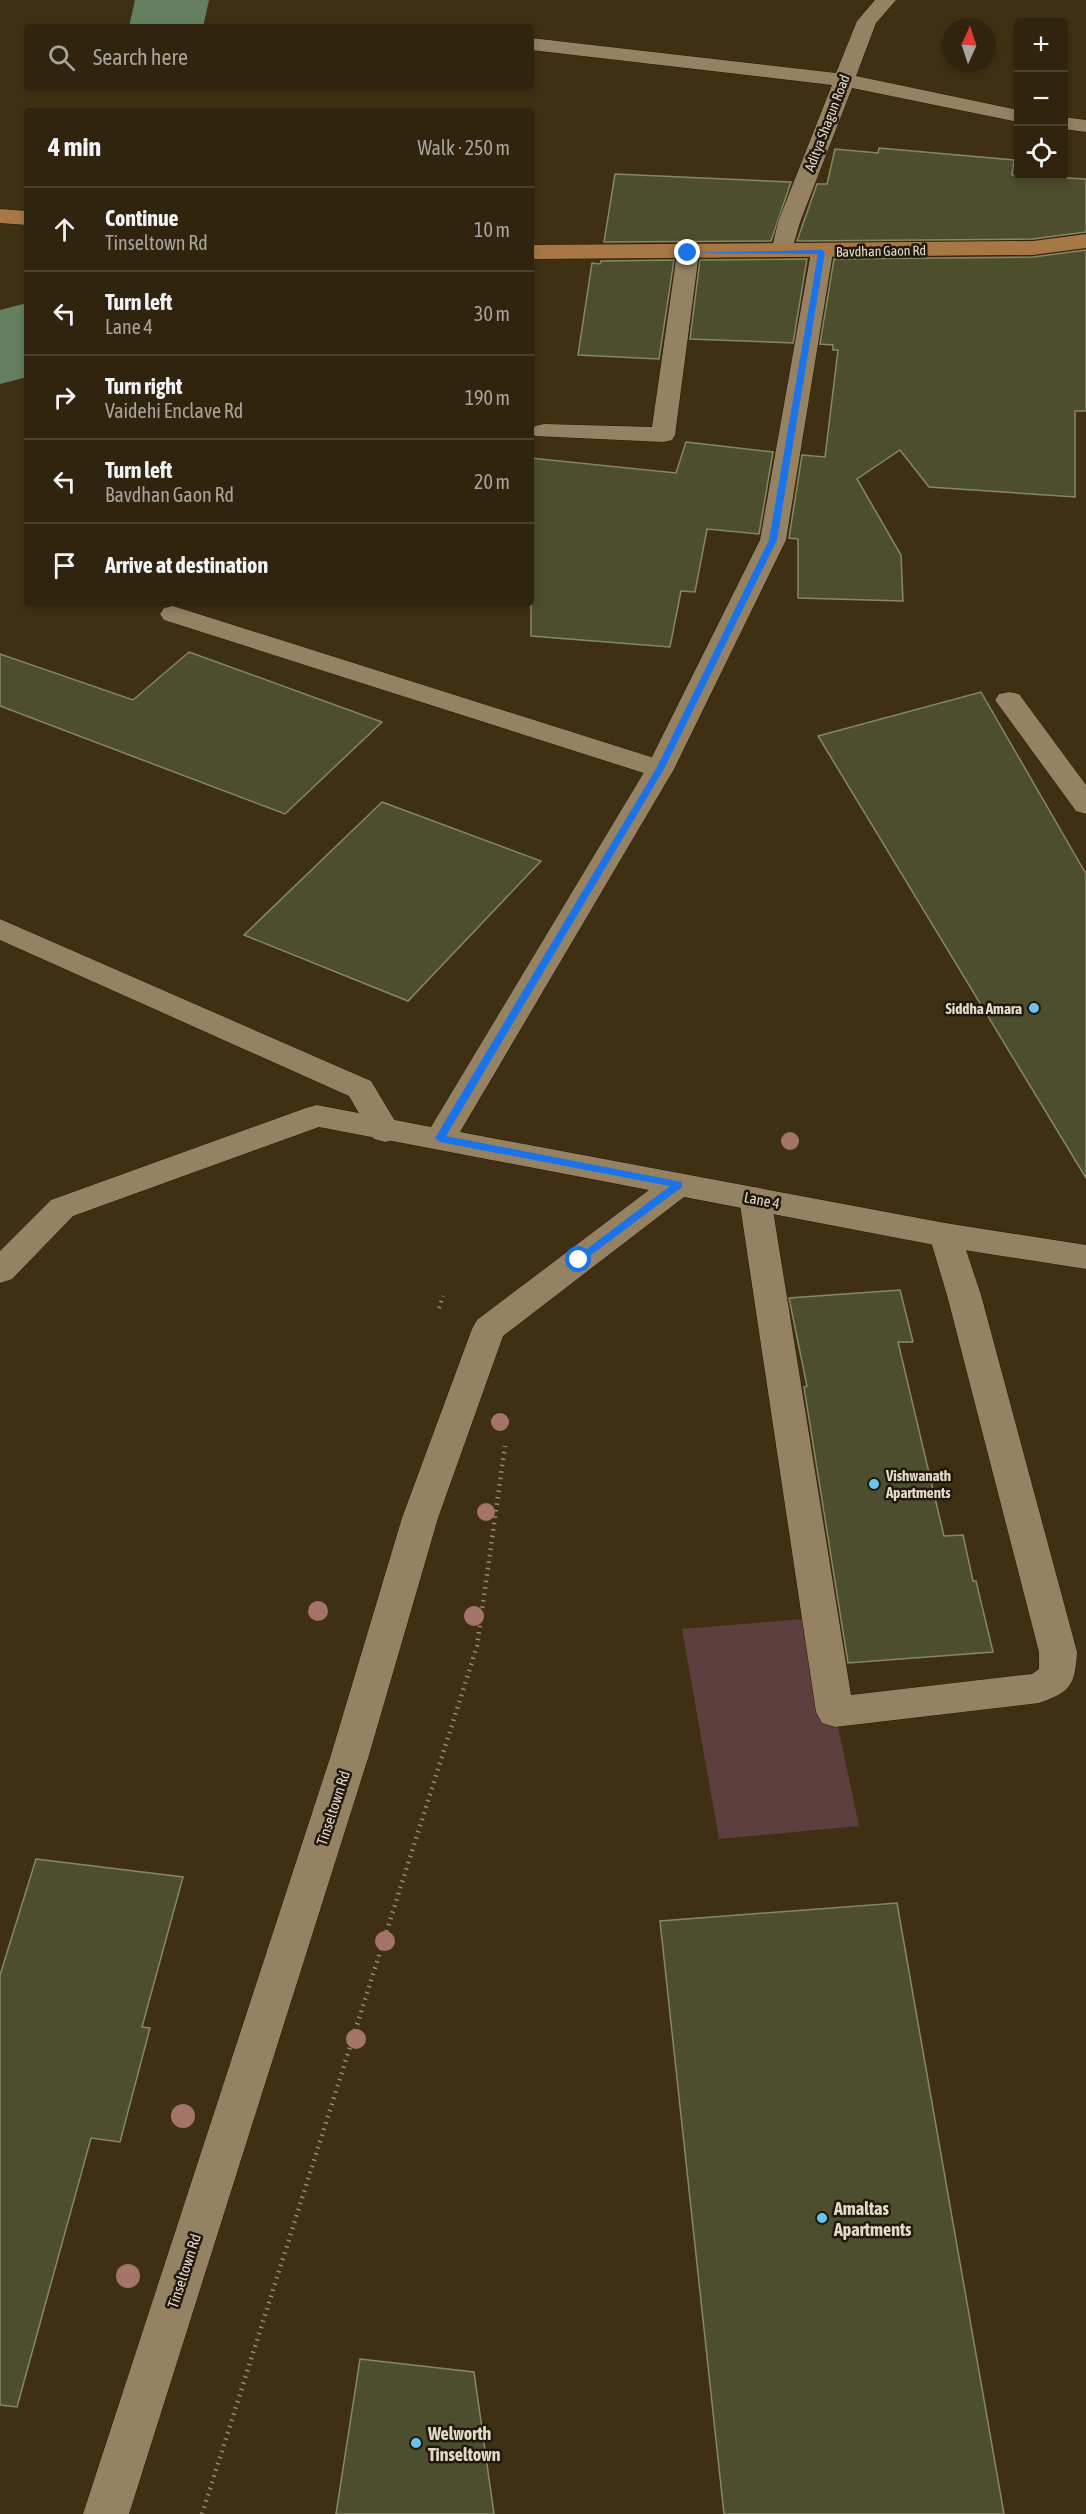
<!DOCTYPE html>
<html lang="en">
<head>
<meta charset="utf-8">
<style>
	body { margin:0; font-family:"Asap Condensed",sans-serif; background:#3c301c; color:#f1f3f6 }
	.controls { position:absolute; right:18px; top:18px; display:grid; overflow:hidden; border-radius:6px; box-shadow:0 3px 9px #0003 }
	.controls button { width:54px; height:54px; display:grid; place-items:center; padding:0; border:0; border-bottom:2px solid #4b412e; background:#30240e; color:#f1f3f6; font:30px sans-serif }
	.compass { position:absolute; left:942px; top:18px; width:54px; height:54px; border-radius:50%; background:#30240e; box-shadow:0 3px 9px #0003; rotate:3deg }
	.stop { position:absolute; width:18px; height:18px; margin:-14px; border:4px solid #1a73e8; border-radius:50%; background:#fff }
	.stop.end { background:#1a73e8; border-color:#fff; box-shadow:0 2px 6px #0008 }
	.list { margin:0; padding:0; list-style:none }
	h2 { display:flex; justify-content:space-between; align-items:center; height:78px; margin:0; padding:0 24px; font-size:26px }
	h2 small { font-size:20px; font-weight:400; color:#a8a49e }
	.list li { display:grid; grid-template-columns:39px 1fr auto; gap:18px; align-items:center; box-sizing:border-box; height:84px; padding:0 24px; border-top:2px solid #4b412e }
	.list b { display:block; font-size:22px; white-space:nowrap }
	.list p { margin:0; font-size:20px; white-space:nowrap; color:#a8a49e }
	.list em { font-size:20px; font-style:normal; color:#a8a49e }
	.icon { flex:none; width:33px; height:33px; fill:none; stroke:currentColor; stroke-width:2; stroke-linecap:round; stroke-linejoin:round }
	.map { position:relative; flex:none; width:1086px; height:2514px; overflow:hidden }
	.search { position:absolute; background:#30240e; box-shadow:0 3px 9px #0003; left:24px; top:24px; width:510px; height:66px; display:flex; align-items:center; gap:15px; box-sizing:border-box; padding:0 21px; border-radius:6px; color:#a8a49e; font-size:22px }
	.panel { position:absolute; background:#30240e; box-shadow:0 3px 9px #0003; left:24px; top:108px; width:510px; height:498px; border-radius:6px }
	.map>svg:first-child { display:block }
	.green { fill:#5d3f3f }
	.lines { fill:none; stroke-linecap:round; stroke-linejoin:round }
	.river { fill:#658060; fill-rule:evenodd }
	.building { fill:#4d4e2e; stroke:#868865; stroke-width:1.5 }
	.lane-casing { stroke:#271700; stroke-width:1 }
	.street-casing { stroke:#271700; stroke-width:1 }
	.secondary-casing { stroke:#271700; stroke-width:1 }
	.path-far1 { stroke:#978a74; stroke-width:4; stroke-dasharray:1.5 4.5; stroke-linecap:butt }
	.path { stroke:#978a74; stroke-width:4.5; stroke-dasharray:1.5 5; stroke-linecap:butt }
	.lane { fill:#958263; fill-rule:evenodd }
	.street { fill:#958263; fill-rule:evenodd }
	.secondary { fill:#a77846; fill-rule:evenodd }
	.tree { fill:#a47468 }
	.route { fill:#1a73e8 }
	.poi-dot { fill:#68c4f0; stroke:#21190d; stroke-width:2 }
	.labels { text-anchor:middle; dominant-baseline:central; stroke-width:5; stroke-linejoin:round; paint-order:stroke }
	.far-street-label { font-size:14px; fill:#e3d9c9; stroke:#21190d }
	.poi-label { font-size:15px; font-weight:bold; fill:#e3d9c9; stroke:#21190d; text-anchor:end }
	.street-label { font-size:15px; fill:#e3d9c9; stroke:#21190d }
	.near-poi-label { font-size:18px; font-weight:bold; fill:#e3d9c9; stroke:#21190d; text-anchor:start }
</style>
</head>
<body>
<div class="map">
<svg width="1086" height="2514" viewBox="0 0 1086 2514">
	<rect width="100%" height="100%" fill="#403013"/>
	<path class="green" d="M815,1618L859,1826L719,1839L682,1629Z"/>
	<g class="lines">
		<path class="river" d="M135,0H209L203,27H129Z
			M27,303V377L0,384V310Z"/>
	</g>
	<path class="building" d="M879,148L1014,160L1012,175L1086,179V232L1033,239L797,241L817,184H827L835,149L878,153Z
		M615,174L791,182L771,241L604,242Z
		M1086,250V411H1075V497L929,487L900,450L857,479L901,555L903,601L798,598V539L789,538L802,455L825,457L838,350H833V345L820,344L834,259L1033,257Z
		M807,259L793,343L690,339L700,260Z
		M674,260L659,359L578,355L592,263L600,264L601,261Z
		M686,442L773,452L759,534L707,529L695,592L681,591L670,647L531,636V458L676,473Z
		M189,652L382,722L285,814L0,706V654L133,700Z
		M981,692L1086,874V1178L818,736Z
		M382,802L541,861L408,1001L244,935Z
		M900,1290L913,1342H898L944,1536L963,1535L973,1581H976L993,1652L848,1663L804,1387L807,1386L789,1298Z
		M36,1859L183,1877L142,2027L150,2028L120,2142L91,2138L17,2407L0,2405V1975Z
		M897,1903L1004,2514H724L660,1921Z
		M360,2359L474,2372L494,2514H336Z"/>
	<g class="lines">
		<g class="lane-casing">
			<path id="lane" d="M173,606L670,763L674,769L670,775L660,778L650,775L164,620L160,614L164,608Z
				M0,919L371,1081L401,1131L396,1139L385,1142L374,1139L349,1096L0,940Z
				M755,1187L766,1190L771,1198L851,1695L1032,1674L1039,1669V1652L947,1295L929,1235L933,1227L945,1223L957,1227L961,1235L981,1295L1077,1652C1075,1685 1071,1692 1039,1703L835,1727L822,1723L816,1712L739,1198L744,1190Z"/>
		</g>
		<g class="street-casing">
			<path id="street" d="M875,0H896L876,23L856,76L1018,110V122L852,88L800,222L790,257H774L771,252L778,222L832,85L531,50V38L836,73L857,21Z
				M1064,117L1086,120V132L1064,129Z
				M822,245L830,247L833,252L786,540L674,769L460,1132L945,1223L1086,1245V1269L945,1247L684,1197L503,1336L438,1518L369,1755L129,2514H83L331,1755L402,1518L472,1329L477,1320L649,1190L319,1127L73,1216L12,1279L0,1283V1251L51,1200L306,1108L317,1105L431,1127L646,769L760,540L811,252L814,247Z
				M688,246L696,248L699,253L675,435L672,440L663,442L535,436L532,431L535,426L544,424L652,427L677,253L680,248Z
				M1009,692L1019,694L1086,785V814L1076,811L995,700L999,694Z"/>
		</g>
		<g class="secondary-casing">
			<path id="secondary" d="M0,209L27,211V225L0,223Z
				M1086,234V248L1033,255L531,259V245L1033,241Z"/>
		</g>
		<path class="path-far1" d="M439,1308L443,1296"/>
		<path class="path" d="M202,2514L477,1646L505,1446"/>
		<use href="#lane" class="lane"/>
		<use href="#street" class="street"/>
		<use href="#secondary" class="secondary"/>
	</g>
	<g class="tree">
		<circle cx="790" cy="1141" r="9"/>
		<circle cx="500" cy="1422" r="9"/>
		<circle cx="486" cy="1512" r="9"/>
		<circle cx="318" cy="1611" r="10"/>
		<circle cx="474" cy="1616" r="10"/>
		<circle cx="385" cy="1941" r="10"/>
		<circle cx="356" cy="2039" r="10"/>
		<circle cx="183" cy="2116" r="12"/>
		<circle cx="128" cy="2276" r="12"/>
	</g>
	<path class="route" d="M822,250L825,252L777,540L664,769L446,1136L682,1182V1187L579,1264L575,1263V1258L670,1186L440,1142L435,1138L656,769L769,540L818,254L685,253Z"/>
	<g class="poi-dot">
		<circle cx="1034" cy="1008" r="6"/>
		<circle cx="874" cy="1484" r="6"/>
		<circle cx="822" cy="2218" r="6"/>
		<circle cx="416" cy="2443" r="6"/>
	</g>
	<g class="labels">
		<g class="far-street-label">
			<text transform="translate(827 123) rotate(-69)">Aditya Shagun Road</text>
			<text transform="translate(881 251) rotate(-1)">Bavdhan Gaon Rd</text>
		</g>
		<g class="poi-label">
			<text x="1022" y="1008">Siddha Amara</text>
			<text x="886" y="1475" text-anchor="start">Vishwanath<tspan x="886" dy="17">Apartments</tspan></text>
		</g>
		<g class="street-label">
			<text transform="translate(762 1200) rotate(11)">Lane 4</text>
			<text transform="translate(333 1808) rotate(-72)">Tinseltown Rd</text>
			<text transform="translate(184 2271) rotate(-72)">Tinseltown Rd</text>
		</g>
		<g class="near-poi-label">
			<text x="834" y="2208">Amaltas<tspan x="834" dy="21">Apartments</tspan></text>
			<text x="428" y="2433">Welworth<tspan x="428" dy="21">Tinseltown</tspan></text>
		</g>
	</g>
</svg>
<div class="controls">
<button>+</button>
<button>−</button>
<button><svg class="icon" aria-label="locate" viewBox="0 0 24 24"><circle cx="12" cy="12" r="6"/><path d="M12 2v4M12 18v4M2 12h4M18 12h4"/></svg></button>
</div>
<svg class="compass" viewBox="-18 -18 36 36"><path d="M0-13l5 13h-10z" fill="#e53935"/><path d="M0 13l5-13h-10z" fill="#a8a49e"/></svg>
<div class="stop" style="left:579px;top:1260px"></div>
<div class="stop end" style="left:688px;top:253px"></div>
<div class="search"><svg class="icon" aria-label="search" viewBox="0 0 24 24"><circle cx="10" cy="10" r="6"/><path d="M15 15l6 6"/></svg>Search here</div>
<section class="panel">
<h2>4 min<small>Walk · 250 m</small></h2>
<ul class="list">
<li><svg class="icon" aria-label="ahead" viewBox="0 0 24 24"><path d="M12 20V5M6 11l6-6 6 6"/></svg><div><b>Continue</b><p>Tinseltown Rd</p></div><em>10 m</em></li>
<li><svg class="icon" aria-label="left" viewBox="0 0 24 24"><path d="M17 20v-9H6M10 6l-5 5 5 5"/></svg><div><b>Turn left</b><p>Lane 4</p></div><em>30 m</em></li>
<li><svg class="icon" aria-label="right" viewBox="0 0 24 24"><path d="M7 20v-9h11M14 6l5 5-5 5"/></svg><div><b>Turn right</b><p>Vaidehi Enclave Rd</p></div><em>190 m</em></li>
<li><svg class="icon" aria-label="left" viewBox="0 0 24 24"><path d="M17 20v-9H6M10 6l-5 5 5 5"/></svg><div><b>Turn left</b><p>Bavdhan Gaon Rd</p></div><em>20 m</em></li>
<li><svg class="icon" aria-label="arrive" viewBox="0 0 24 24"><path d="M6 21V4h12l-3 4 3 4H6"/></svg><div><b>Arrive at destination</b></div></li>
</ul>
</section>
</div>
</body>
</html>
